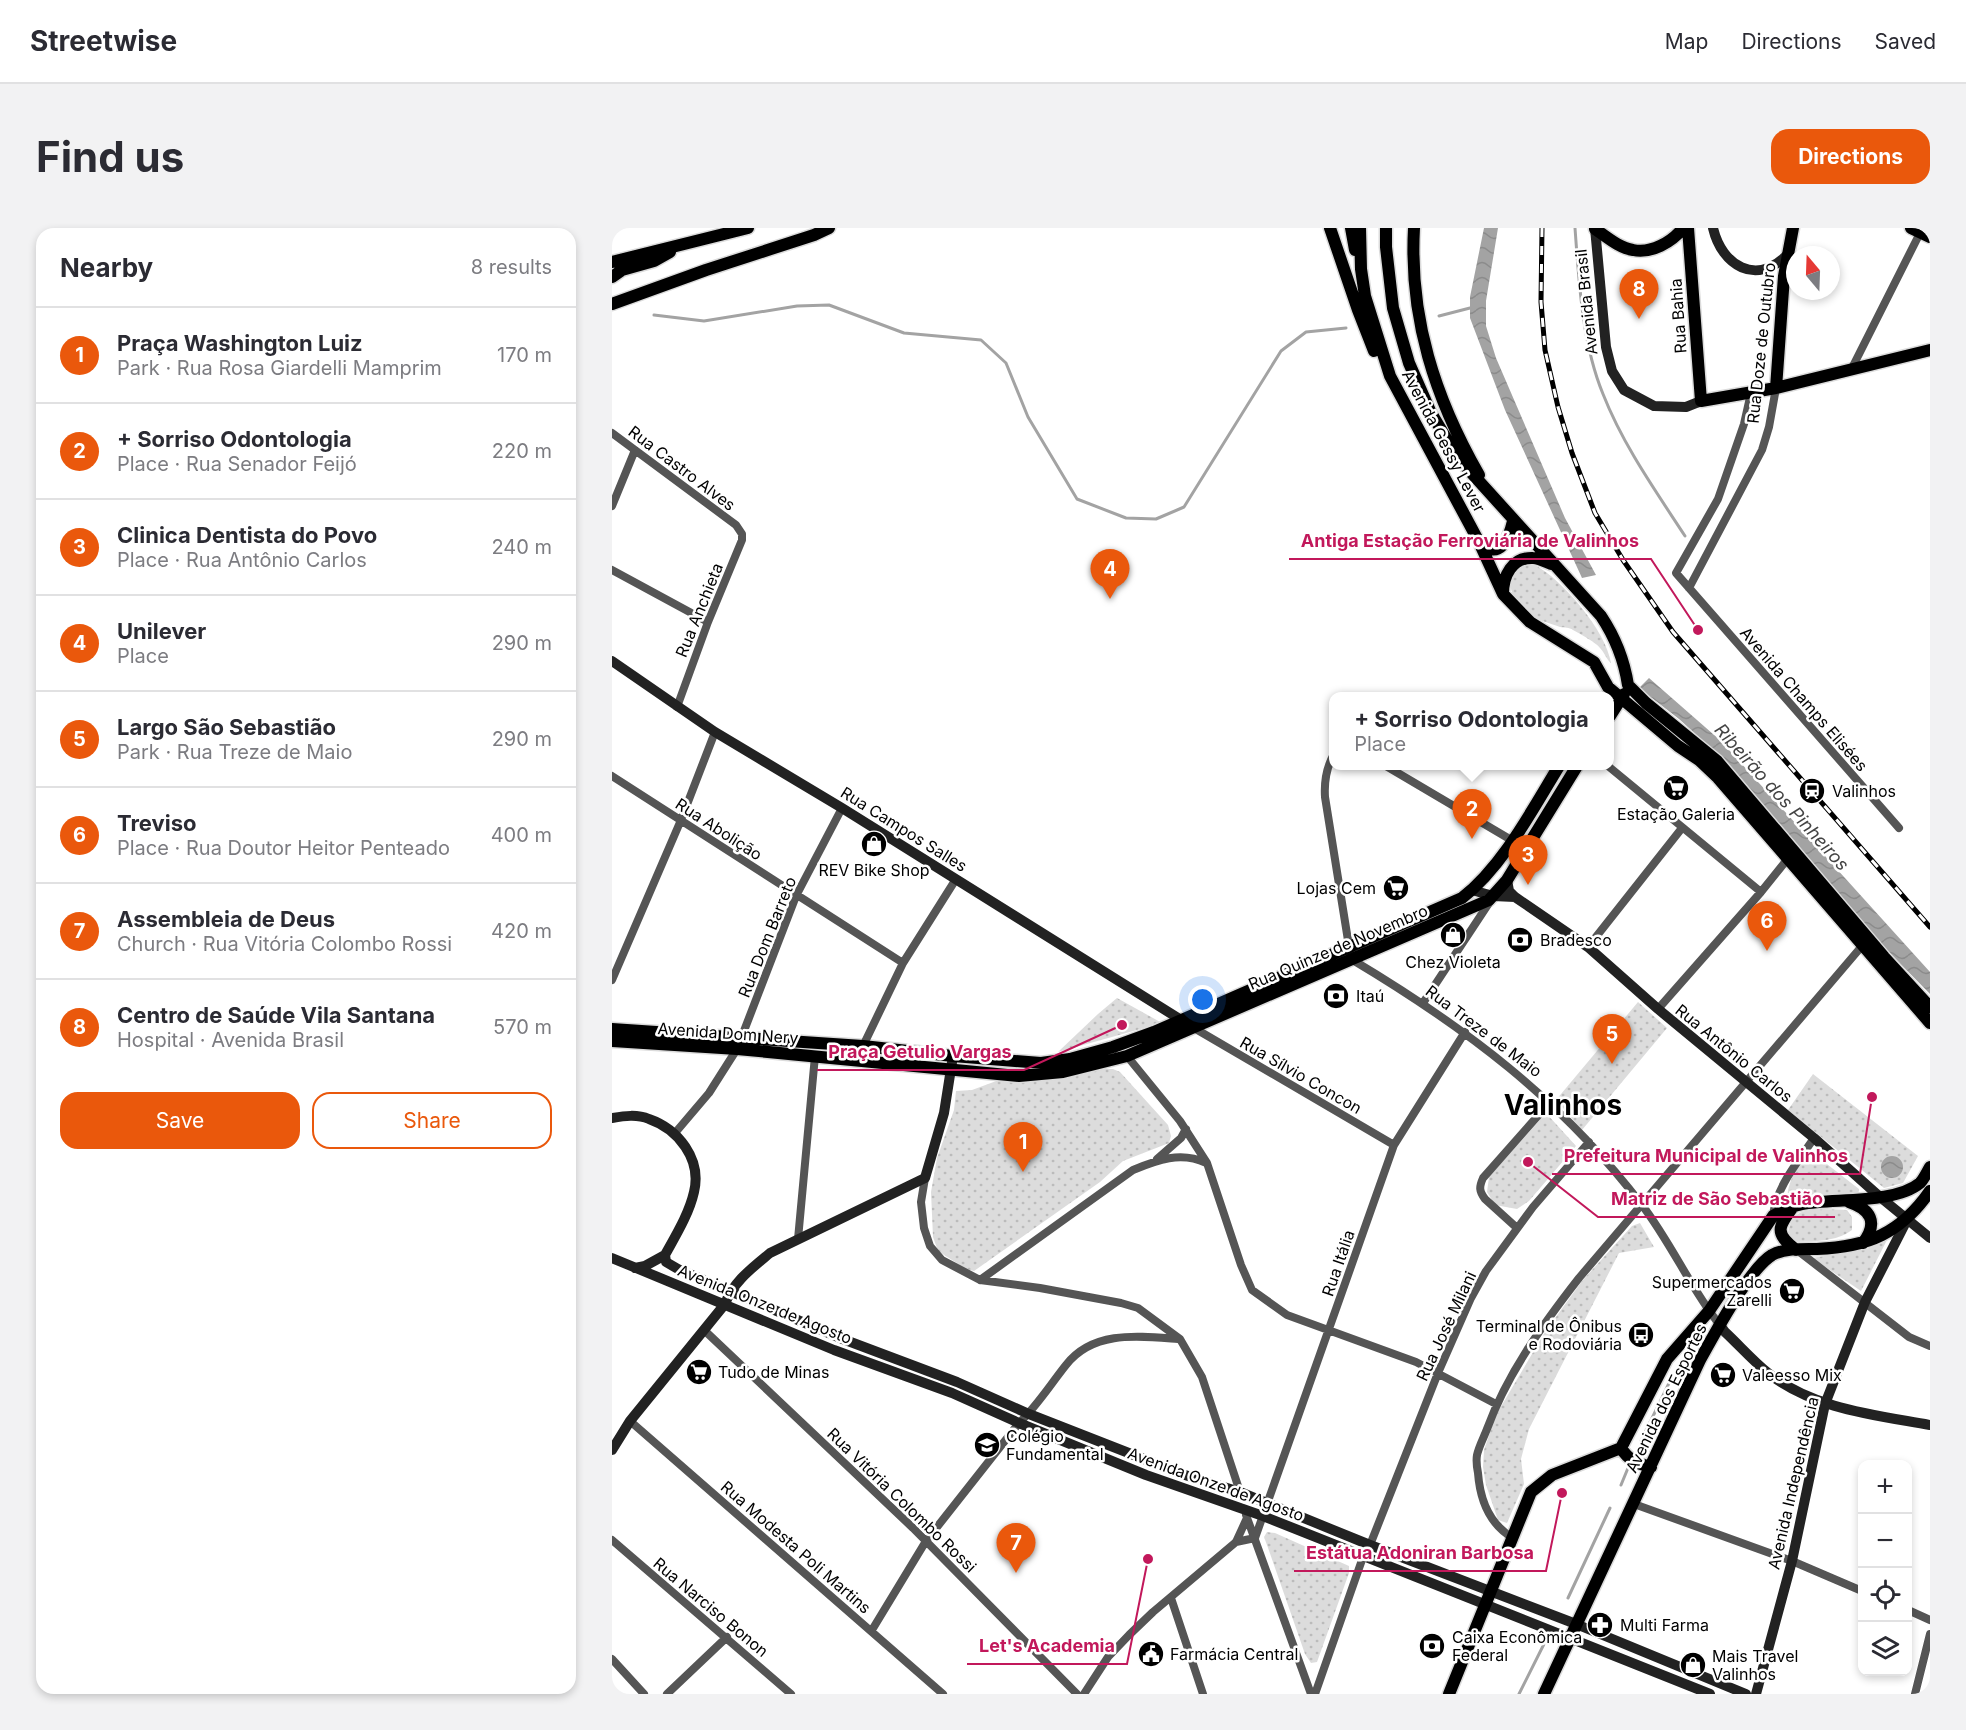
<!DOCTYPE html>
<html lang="en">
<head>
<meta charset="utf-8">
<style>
	body { margin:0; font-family:Inter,sans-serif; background:#f2f2f3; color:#2b2b33 }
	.controls { position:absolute; right:18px; bottom:18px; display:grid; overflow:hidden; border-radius:12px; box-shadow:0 3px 9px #0003 }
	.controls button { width:54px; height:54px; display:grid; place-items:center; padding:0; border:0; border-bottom:2px solid #e1e1e2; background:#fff; color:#2b2b33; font:30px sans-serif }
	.compass { position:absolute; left:1174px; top:18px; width:54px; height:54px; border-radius:50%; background:#fff; box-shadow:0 3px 9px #0003; rotate:341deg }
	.you { position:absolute; left:591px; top:772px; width:21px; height:21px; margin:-15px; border:4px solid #fff; border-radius:50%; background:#1a73e8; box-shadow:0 0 0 9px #1a73e833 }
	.badge { display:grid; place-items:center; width:39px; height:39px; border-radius:50%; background:#ea580c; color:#fff; font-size:20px; font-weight:700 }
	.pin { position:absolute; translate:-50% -50px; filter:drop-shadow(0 2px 3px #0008) }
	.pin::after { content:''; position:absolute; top:32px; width:21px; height:18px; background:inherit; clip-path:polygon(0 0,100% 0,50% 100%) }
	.popup { position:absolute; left:717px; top:464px; width:285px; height:78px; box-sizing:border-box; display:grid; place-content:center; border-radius:12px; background:#fff; filter:drop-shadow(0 2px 4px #0005); font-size:20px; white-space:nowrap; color:#7c7c81 }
	.popup b { font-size:22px; color:#2b2b33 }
	.popup::after { content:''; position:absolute; left:50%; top:100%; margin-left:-12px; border:12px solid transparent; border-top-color:#fff }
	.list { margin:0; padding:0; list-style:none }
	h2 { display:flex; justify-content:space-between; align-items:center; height:78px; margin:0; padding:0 24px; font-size:26px }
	h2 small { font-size:20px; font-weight:400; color:#7c7c81 }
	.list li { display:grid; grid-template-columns:39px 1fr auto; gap:18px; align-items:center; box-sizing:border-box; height:96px; padding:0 24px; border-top:2px solid #e1e1e2 }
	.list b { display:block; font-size:22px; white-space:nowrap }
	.list p { margin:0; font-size:20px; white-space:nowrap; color:#7c7c81 }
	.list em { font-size:20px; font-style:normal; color:#7c7c81 }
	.actions { display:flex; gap:12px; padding:18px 24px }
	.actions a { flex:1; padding:14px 0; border:2px solid #ea580c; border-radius:18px; text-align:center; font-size:21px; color:#ea580c }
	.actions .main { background:#ea580c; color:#fff }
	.icon { flex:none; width:33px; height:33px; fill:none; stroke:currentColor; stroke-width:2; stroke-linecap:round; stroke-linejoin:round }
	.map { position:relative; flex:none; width:1318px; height:1466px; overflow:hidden; border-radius:18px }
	header { display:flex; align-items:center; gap:36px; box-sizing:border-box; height:84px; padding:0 30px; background:#fff; border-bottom:2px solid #e1e1e2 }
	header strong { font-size:28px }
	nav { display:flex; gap:33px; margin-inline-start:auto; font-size:21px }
	.intro { display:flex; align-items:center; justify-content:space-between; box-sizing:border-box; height:144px; padding:0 36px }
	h1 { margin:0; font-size:42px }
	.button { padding:15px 27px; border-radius:18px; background:#ea580c; color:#fff; font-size:21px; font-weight:700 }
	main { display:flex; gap:36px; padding:0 36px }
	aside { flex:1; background:#fff; border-radius:18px; box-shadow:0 3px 9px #0003 }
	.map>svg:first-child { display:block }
	.green { fill:url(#green-dots) }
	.water { fill:url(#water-waves) }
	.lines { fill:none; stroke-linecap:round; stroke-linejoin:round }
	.stream { stroke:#a3a3a3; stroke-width:3 }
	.primary-casing { stroke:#dbdbdb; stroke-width:15 }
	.street { stroke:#555; stroke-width:8 }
	.secondary { stroke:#222; stroke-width:10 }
	.primary { stroke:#000; stroke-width:12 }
	.rail-casing { stroke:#000; stroke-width:5 }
	.rail { stroke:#fff; stroke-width:3; stroke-dasharray:9; stroke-linecap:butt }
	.labels { text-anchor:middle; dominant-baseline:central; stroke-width:5; stroke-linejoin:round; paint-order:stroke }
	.street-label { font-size:16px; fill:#000; stroke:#fff }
	.poi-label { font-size:16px; fill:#000; stroke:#fff; text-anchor:start }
	.water-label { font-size:18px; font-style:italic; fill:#444; stroke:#fff }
	.town-label { font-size:28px; font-weight:bold; fill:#000; stroke:#fff }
	.leader { fill:none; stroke:#c2185b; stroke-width:2 }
	.callout-dot { fill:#c2185b; stroke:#fff; stroke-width:2 }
	.callout-label { font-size:18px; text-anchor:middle; font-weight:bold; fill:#c2185b; stroke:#fff; stroke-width:5; stroke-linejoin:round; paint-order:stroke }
</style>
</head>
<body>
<header>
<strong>Streetwise</strong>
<nav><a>Map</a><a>Directions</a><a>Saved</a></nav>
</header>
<div class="intro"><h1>Find us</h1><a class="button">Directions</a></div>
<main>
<aside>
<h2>Nearby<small>8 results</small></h2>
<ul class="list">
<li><span class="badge">1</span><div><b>Praça Washington Luiz</b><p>Park · Rua Rosa Giardelli Mamprim</p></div><em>170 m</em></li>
<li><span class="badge">2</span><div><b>+ Sorriso Odontologia</b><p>Place · Rua Senador Feijó</p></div><em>220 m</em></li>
<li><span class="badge">3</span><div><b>Clinica Dentista do Povo</b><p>Place · Rua Antônio Carlos</p></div><em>240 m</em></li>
<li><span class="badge">4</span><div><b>Unilever</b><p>Place</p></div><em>290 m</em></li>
<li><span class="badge">5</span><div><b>Largo São Sebastião</b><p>Park · Rua Treze de Maio</p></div><em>290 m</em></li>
<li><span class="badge">6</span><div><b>Treviso</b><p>Place · Rua Doutor Heitor Penteado</p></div><em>400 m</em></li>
<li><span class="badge">7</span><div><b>Assembleia de Deus</b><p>Church · Rua Vitória Colombo Rossi</p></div><em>420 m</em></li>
<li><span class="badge">8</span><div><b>Centro de Saúde Vila Santana</b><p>Hospital · Avenida Brasil</p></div><em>570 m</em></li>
</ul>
<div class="actions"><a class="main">Save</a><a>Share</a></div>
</aside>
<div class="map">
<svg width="1318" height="1466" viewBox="0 0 1318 1466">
	<defs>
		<pattern id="green-dots" width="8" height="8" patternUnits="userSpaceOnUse" patternTransform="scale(1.5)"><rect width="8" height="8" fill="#dcdcdc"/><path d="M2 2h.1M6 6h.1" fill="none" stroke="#bbb" stroke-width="1.8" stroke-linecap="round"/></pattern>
		<pattern id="water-waves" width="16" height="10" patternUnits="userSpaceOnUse" patternTransform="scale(1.5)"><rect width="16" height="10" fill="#a3a3a3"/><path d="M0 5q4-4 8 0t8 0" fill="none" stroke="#8b8b8b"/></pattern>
	</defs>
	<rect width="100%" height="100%" fill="#fff"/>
	<path class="green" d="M923,337C951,352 994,403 999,435C994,431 993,425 988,420C986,416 967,405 961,402C957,399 953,400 948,399C937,395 928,393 918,387C904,379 886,348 909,338C913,336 919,337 923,337Z
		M505,770L550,795L446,824L486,786Z
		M1026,774L1055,800L970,902L944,872Z
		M491,841H501L508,844L556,897L559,908L557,915L511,933L488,954L362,1043L354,1041L326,1023L321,1009L319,964L325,930L342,882L344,863L360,862L387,852L420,854Z
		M1201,846L1306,928L1291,955L1272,960L1176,882Z
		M934,885L964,918L917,973L905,981L883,977L875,964L877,949Z
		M1202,926L1247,961V963L1245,966L1175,973C1175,956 1185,932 1202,926Z
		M1212,981L1235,982L1240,989V1002C1224,1014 1203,1013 1183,1014L1176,1005C1180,982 1192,982 1212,981Z
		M1028,995L1042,1019L1007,1025L917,1201L909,1231L912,1256L895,1295L886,1292L874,1257L871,1239L872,1222L884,1187L933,1104L970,1053L1020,998Z
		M1275,1012L1249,1063L1200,1030L1255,1021Z
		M655,1304L663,1305L737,1338V1345L705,1434L699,1435L693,1426L655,1317L652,1309Z"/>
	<path class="water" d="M872,0H886L874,73V98L884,130L953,290L984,347L970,350L893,182L858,90V69Z
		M1037,450L1109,513L1318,744V766L1267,714L1099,520L1067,491L1027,460Z
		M1269 939a11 11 0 1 1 22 0a11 11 0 1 1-22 0Z"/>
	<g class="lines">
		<path class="stream" d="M963,0C967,54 970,115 991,166C1011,217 1043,262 1073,308
			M42,87L92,93L185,78L217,77L292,105L369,112L394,135L416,189L465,271L514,290L544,291L572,279L669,123L694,104L734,100
			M827,88L858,80
			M1029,1213L1060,1149
			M1009,1257L1016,1240
			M956,1370L998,1280
			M907,1466L934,1412"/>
		<g class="primary-casing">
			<path id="primary" d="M718,0L746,82L762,123
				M739,0L743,22
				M748,0L749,41L753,68L778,148L867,314L891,366L918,394L982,434L996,459L1066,518L1087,532L1106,550L1318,795
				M774,0V19L781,80L797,135L818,183L846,230L989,388C1003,409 1012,431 1016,457
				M802,0C797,90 823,170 867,247
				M1076,0L1089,173L1164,160L1318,122
				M1299,0L1318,9
				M983,1C995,9 1007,20 1021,22C1039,26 1060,14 1071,0
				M0,34L136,0
				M0,49L10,42L42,33L58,24
				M0,76L94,42L202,7L217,0
				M1164,160L1172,48L1181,0
				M867,314C888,334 897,310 901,293
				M891,366C891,348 900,329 921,330C927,330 934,334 939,336
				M1016,457L1034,475L1105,533L1272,729L1318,779
				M998,488L1012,466
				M0,801L251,818L341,828L429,835L458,831L501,819L542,804L850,670C891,638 920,582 947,538
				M0,813L125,821L407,848L451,844L515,828L877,672L895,652L965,538
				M1237,974C1258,981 1267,994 1251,1015
				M1181,979C1166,999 1162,1005 1184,1022
				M1009,1220C1017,1233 1025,1235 1039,1239
				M837,1466L919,1264L940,1247L1009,1220L1055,1131L1097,1083L1161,988C1170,983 1179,978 1190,976C1221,970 1283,976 1308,955C1312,951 1315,944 1318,939
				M932,1466L1088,1132C1102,1107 1137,1041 1160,1027C1173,1020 1191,1021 1205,1021C1256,1019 1289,1005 1318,963"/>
		</g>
		<path class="street" d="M1239,142L1308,5
			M1139,165L1132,196L1106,271L1064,345L1287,600
			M0,205L124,297L130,306V312L96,394L65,479
			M0,278L23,222
			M0,342L96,394
			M1077,360L1150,222L1157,199L1164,160
			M722,526C714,540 712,553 713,569L739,731C853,799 949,871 1030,977C1059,1015 1078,1059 1107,1096
			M774,538L901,613
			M996,538L1149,664
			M0,548L291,735
			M976,719L1070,600
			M0,752L69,592L103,504
			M811,775L879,672
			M1046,781L1149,664L1178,628
			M582,800L782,917
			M251,818L291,735L344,651
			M515,828L568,893L595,935L629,1037L640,1062L675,1087L804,1134L884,1176
			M63,905L97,865L125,821L184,668L230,580
			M545,931L569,910L574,901
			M313,950L309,974L312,1000L318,1018L330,1032L368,1052L428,1060L509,1075L526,1080L568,1111L590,1149L628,1264
			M1161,988C1164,959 1186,934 1202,910
			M905,1000L873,971C867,963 867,959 871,950L938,874
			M186,1011L203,828
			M1185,1022L1297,1109L1318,1118
			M368,1052L521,942C545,932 569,923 594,935
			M92,1102L301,1300L465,1466
			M18,1193L331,1466
			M1022,1276L1180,1333L1250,1363
			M634,1287L699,1466
			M643,1310L782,917L853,804
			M901,1310C877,1296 868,1272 866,1245C865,1240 864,1233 865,1227C867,1218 872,1209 875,1201C895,1146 931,1096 967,1050L1250,718
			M0,1312L179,1466
			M624,1314L643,1310
			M758,1317L826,1145L859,1070L874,1043L921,979L977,914
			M559,1370L591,1466
			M1296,1382L1318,1392
			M260,1402L314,1313L407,1195C425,1178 438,1157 454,1137C481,1102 527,1108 566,1111
			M0,1431L32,1466
			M55,1466L115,1409
			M472,1466L496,1429L517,1407L541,1384L624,1314L635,1290
			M703,1466L751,1329
			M1303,1466L1318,1406"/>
		<path class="secondary" d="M983,0L994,119L1000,143L1012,162L1042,178L1074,179L1089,173
			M1101,0C1110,38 1144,58 1175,27
			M0,433L103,504L230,580L574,795
			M895,652L897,663L903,669L976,719L1046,781L1202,910L1268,969L1318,1010
			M860,662L881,668L903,669
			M0,890C12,888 25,886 37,891C66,901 90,931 82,964C77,986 64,1007 53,1027
			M53,1027L54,1034L66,1041L228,1110L345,1154L417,1186L573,1247L628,1264L758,1317L964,1396L1134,1466
			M0,1030L222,1122L340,1165L407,1195L534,1247L651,1288L1098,1466
			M23,1040L33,1038L53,1027
			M1107,1096L1113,1104C1127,1117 1141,1133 1156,1145C1201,1181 1263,1187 1318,1197
			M0,1222L18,1193L113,1076C121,1054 140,1040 158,1025L313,950L332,885L341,828
			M1144,1466L1180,1333L1213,1176L1253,1074L1295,992"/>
		<use href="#primary" class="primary"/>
		<g class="rail-casing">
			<path id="rail" d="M930,0L929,74L933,122L946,179L960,225L983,285L1011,332L1061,404L1318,699"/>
		</g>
		<use href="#rail" class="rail"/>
	</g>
	<defs>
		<g id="supermarket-disc" transform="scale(1.35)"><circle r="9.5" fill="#000" stroke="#fff"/><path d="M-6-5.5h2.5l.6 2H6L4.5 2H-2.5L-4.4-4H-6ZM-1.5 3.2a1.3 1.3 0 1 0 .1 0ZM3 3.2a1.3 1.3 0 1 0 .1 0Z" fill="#fff"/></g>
		<g id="station-disc" transform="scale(1.35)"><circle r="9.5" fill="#000" stroke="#fff"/><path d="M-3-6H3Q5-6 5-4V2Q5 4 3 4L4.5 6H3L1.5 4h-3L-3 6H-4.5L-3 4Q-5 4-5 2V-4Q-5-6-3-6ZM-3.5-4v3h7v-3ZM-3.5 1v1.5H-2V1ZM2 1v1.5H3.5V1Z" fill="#fff"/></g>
		<g id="shop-disc" transform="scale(1.35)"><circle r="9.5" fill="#000" stroke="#fff"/><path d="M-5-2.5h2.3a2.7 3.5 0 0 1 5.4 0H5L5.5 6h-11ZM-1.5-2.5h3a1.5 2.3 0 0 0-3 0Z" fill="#fff"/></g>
		<g id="bank-disc" transform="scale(1.35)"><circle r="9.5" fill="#000" stroke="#fff"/><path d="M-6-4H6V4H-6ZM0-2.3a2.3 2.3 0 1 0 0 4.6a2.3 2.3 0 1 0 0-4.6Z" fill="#fff"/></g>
		<g id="bus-disc" transform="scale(1.35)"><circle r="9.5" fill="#000" stroke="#fff"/><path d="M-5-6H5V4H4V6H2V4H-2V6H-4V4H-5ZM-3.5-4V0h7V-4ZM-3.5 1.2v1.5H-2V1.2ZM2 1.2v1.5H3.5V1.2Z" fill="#fff"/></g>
		<g id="school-disc" transform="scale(1.35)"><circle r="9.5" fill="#000" stroke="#fff"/><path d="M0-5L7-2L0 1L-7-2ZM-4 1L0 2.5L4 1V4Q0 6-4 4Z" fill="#fff"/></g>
		<g id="pharmacy-disc" transform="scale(1.35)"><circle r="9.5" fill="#000" stroke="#fff"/><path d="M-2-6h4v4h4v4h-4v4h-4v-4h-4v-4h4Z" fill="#fff"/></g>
		<g id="civic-disc" transform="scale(1.35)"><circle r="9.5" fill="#000" stroke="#fff"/><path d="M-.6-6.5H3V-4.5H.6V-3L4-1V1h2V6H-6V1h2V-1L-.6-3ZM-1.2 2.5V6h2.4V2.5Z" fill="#fff"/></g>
	</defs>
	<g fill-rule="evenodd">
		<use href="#supermarket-disc" x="1064" y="560"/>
		<use href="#station-disc" x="1200" y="563"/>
		<use href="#shop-disc" x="262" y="616"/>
		<use href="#supermarket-disc" x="784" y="660"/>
		<use href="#shop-disc" x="841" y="707"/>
		<use href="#bank-disc" x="908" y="712"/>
		<use href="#bank-disc" x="724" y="768"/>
		<use href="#supermarket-disc" x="1180" y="1063"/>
		<use href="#bus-disc" x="1029" y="1107"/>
		<use href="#supermarket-disc" x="87" y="1144"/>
		<use href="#supermarket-disc" x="1111" y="1147"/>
		<use href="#school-disc" x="375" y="1217"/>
		<use href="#pharmacy-disc" x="988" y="1397"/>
		<use href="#bank-disc" x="820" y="1418"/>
		<use href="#civic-disc" x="539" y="1426"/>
		<use href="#shop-disc" x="1081" y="1437"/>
	</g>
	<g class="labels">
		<g class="street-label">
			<text transform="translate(974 74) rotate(-96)">Avenida Brasil</text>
			<text transform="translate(1066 88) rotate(-94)">Rua Bahia</text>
			<text transform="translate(1149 115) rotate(-84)">Rua Doze de Outubro</text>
			<text transform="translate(832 213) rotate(62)">Avenida Gessy Lever</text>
			<text transform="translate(70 240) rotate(37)">Rua Castro Alves</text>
			<text transform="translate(87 382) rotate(-68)">Rua Anchieta</text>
			<text transform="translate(1192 471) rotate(49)">Avenida Champs Elisées</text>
			<text transform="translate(107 601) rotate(33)">Rua Abolição</text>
			<text transform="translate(292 601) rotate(32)">Rua Campos Salles</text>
			<text transform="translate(155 709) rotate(-68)">Rua Dom Barreto</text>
			<text transform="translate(726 719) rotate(-23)">Rua Quinze de Novembro</text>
			<text transform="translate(872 803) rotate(37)">Rua Treze de Maio</text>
			<text transform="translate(116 805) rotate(4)">Avenida Dom Nery</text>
			<text transform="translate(1122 825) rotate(39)">Rua Antônio Carlos</text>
			<text transform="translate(689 847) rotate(30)">Rua Sílvio Concon</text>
			<text transform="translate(726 1035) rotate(-71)">Rua Itália</text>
			<text transform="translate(153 1076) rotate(22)">Avenida Onze de Agosto</text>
			<text transform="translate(834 1098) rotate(-65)">Rua José Milani</text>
			<text transform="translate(1054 1170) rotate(-64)">Avenida dos Esportes</text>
			<text transform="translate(1181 1255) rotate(-77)">Avenida Independência</text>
			<text transform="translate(604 1256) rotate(20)">Avenida Onze de Agosto</text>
			<text transform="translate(290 1272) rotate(44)">Rua Vitória Colombo Rossi</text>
			<text transform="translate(184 1319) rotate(41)">Rua Modesta Poli Martins</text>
			<text transform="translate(99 1379) rotate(40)">Rua Narciso Bonon</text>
		</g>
		<g class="poi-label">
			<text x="1220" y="563">Valinhos</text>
			<text x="1064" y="586" text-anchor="middle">Estação Galeria</text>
			<text x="262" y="642" text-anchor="middle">REV Bike Shop</text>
			<text x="764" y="660" text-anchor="end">Lojas Cem</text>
			<text x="928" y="712">Bradesco</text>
			<text x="841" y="734" text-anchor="middle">Chez Violeta</text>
			<text x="744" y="768">Itaú</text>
			<text x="1160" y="1054" text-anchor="end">Supermercados<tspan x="1160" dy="18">Zarelli</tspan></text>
			<text x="1010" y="1098" text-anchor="end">Terminal de Ônibus<tspan x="1010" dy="18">e Rodoviária</tspan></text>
			<text x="106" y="1144">Tudo de Minas</text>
			<text x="1130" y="1147">Valeesso Mix</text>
			<text x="394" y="1208">Colégio<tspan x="394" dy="18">Fundamental</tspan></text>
			<text x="1008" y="1397">Multi Farma</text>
			<text x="840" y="1409">Caixa Econômica<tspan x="840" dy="18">Federal</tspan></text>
			<text x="558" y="1426">Farmácia Central</text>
			<text x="1100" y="1428">Mais Travel<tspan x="1100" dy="18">Valinhos</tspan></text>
		</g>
		<g class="water-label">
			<text transform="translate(1170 569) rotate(48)">Ribeirão dos Pinheiros</text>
		</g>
		<g class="town-label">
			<text x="951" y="877">Valinhos</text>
		</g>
	</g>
	<path class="leader" d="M1086 402L1039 331H677M510 797L412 842H205M1260 869L1248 946H940M916 934L986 989H1223M950 1265L934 1343H682M536 1331L515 1436H355"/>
	<g class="callout-dot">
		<circle cx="1086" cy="402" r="6"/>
		<circle cx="510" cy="797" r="6"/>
		<circle cx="1260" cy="869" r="6"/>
		<circle cx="916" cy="934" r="6"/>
		<circle cx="950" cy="1265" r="6"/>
		<circle cx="536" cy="1331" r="6"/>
	</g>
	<g class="callout-label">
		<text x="858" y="319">Antiga Estação Ferroviária de Valinhos</text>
		<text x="308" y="830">Praça Getulio Vargas</text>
		<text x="1094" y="934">Prefeitura Municipal de Valinhos</text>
		<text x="1105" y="977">Matriz de São Sebastião</text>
		<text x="808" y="1331">Estátua Adoniran Barbosa</text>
		<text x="435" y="1424">Let's Academia</text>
	</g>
</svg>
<div class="controls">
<button>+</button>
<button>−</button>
<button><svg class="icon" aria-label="locate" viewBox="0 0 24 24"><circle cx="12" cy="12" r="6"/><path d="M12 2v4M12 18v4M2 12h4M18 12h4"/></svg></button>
<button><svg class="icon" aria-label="layers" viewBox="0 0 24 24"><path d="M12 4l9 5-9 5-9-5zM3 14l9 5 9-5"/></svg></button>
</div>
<svg class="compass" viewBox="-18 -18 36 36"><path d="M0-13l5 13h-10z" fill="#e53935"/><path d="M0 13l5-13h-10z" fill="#7c7c81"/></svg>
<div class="you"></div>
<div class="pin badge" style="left:411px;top:944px">1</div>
<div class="pin badge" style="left:860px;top:611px">2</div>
<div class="popup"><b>+ Sorriso Odontologia</b>Place</div>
<div class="pin badge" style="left:916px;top:657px">3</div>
<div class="pin badge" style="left:498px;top:371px">4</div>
<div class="pin badge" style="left:1000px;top:836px">5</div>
<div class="pin badge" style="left:1155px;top:723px">6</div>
<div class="pin badge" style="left:404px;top:1345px">7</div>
<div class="pin badge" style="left:1027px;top:91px">8</div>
</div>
</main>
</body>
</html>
